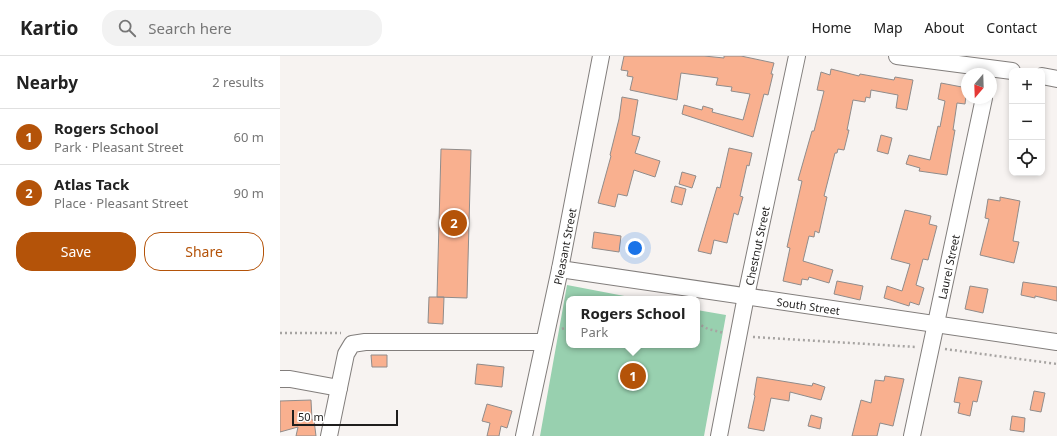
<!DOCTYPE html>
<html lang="en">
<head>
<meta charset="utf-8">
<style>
	body { margin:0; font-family:"Noto Sans",sans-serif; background:#f2f2f2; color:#222 }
	.controls { position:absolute; right:12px; top:12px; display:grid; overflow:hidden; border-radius:8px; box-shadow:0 2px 6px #0003 }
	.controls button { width:36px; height:36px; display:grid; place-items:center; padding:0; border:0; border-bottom:1px solid #e0e0e0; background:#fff; color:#222; font:20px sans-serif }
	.compass { position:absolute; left:681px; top:12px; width:36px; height:36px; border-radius:50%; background:#fff; box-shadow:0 2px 6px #0003; rotate:199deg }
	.scale { position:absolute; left:12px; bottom:10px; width:106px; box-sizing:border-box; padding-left:4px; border:2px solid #1f1e1d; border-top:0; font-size:11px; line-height:14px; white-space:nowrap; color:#1f1e1d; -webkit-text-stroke:3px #fff; paint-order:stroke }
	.you { position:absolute; left:355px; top:192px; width:14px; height:14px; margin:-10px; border:3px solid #fff; border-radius:50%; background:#1a73e8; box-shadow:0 0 0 6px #1a73e833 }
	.badge { display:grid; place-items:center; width:26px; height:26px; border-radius:50%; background:#b45309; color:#fff; font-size:13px; font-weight:700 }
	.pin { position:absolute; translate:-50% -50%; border:2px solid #fff; box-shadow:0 1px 4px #0006 }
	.popup { position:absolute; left:286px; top:240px; width:134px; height:52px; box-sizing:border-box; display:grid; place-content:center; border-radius:8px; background:#fff; filter:drop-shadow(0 1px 3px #0005); font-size:13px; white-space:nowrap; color:#767676 }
	.popup b { font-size:15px; color:#222 }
	.popup::after { content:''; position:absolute; left:50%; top:100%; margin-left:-8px; border:8px solid transparent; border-top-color:#fff }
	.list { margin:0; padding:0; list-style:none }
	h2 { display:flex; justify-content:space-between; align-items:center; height:52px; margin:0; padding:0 16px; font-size:17px }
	h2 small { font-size:13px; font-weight:400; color:#767676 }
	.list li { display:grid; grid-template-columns:26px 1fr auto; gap:12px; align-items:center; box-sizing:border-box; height:56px; padding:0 16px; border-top:1px solid #e0e0e0 }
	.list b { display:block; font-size:15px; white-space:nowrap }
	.list p { margin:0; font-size:13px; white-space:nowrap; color:#767676 }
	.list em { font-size:13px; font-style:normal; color:#767676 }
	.actions { display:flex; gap:8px; padding:12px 16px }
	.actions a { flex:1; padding:9px 0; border:1px solid #b45309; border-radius:16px; text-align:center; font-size:14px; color:#b45309 }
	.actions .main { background:#b45309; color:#fff }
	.icon { flex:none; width:22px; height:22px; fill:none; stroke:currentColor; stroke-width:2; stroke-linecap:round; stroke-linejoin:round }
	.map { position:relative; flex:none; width:777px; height:380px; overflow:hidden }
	header { display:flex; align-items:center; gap:24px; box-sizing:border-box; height:56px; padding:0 20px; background:#fff; border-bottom:1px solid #e0e0e0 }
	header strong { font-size:19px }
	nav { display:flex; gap:22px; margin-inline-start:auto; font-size:14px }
	.search { width:280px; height:36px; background:#f2f2f2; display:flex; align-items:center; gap:10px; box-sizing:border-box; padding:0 14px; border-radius:16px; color:#767676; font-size:15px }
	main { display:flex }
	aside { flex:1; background:#fff }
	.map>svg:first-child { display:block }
	.green { fill:#98d0af }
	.building { fill:#f9b08f; stroke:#908c8b }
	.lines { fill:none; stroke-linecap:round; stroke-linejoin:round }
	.minor-casing { stroke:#827e7c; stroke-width:18 }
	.path { stroke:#a7a4a2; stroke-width:2.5; stroke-dasharray:2 3; stroke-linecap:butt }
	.minor { stroke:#fff; stroke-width:16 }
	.labels { text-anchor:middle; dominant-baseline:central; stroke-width:3.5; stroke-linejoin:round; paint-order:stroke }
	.street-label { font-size:11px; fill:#1f1e1d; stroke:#fff }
</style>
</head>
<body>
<header>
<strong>Kartio</strong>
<div class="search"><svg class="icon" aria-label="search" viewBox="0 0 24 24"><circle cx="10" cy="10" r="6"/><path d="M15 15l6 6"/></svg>Search here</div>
<nav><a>Home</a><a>Map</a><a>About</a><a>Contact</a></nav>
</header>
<main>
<aside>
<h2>Nearby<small>2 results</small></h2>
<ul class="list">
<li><span class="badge">1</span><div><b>Rogers School</b><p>Park · Pleasant Street</p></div><em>60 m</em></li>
<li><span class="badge">2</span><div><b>Atlas Tack</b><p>Place · Pleasant Street</p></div><em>90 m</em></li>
</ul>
<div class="actions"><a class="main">Save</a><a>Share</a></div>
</aside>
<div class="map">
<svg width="777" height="380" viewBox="0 0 777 380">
	<rect width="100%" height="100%" fill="#f7f3f1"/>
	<path class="green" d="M287,229L360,243H289V289H417V254L446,259L424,380H260Z"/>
	<path class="building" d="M344,0H424L444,2V0H461L494,7L491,18H493L488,39L484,38L473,81L402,58L404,49L422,54L423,50L433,53L432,56L463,64L470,38L451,35L452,31L436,29L438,22L401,17L397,44L350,34L353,21L347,20L348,15L341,14Z
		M551,13L579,20L580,18L614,24L615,21L633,24L627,54L616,52L618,39L591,34L590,42L586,41L585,46L573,44L567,74H569L564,94L558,93L557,97H555L544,140L547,141L539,177L535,175L534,181L529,180L523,205L553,214L549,227L529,221L528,224L522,223L521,229L503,225L510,192L507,191L522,125L518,124L532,75H534L544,35L537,34L541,16L550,19Z
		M661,27L687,32L685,48L677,47L673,74H675L667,119L639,115L640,112L626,108L629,99L650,104L658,70L660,71L665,45L658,43Z
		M342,41L358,44L352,79L360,81L355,97L380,105L375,121L354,114L347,140L338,138L335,151L318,147L331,100L330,99L339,63Z
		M601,79L612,82L608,98L597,95Z
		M449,92L472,97L469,110L467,109L460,140L463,141L458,159L454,157L447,187L434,184L431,198L418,195L437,131L440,132Z
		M161,93L191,94L187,242L157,241Z
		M402,116L416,120L412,132L399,128Z
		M395,130L406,133L402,149L391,146Z
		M720,141L740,145L733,185L739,186L734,207L700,199L709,163L705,162L708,143L720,145Z
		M625,154L651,160L649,168L657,170L648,204L643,203L636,229L644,232L639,249L630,246L629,250L604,242L607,230L622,235L630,208L611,203Z
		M314,176L341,180L339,196L312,192Z
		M557,225L583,230L580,244L554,238Z
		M743,226L777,231V245L755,240V242L741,239Z
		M690,230L708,233L703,257L685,253Z
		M149,241H164L163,268L148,267Z
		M91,299H107V311H92Z
		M197,308L224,311L222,331L195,328Z
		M605,320L624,323L613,370L600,367L597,380H572L581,344L591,347L595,324L604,325Z
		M477,321L532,330L533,327L545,331L541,344L510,336L509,345L491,342L484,375L468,372L475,340L474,339Z
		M679,321L702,325L697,346L693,345L690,360L678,357L680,347L674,346Z
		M754,335L765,337L761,356L750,354Z
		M31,344L32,364H34L36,380H16L18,371L0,376V345Z
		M207,348L232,355L227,372L221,370L219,380H207L210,367L202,365Z
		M531,359L542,362L540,373L528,370Z
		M732,360L745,362L744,376L730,374Z"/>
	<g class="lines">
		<g class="minor-casing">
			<g id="minor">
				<path d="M617,0L732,15"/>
				<path d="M762,20L777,23"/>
				<path id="s1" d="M280,213L777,286"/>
				<path d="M0,323H10L59,332"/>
				<path d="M49,380L66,298L72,288L85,286H264"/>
				<path id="s2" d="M244,380L280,213L321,0"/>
				<path id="s3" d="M439,380L466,240L517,0"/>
				<path id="s4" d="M632,380L704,42"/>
			</g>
		</g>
		<path class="path" d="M417,267L428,273L444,277
			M282,273L289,270
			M0,277H61
			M473,281L636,291
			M665,293L777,308"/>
		<use href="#minor" class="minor"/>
	</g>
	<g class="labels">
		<g class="street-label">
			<text stroke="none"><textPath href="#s2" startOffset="194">Pleasant Street</textPath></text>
			<text stroke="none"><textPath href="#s3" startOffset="194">Chestnut Street</textPath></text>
			<text stroke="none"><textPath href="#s4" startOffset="173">Laurel Street</textPath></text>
			<text stroke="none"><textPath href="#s1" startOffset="251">South Street</textPath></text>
		</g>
	</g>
</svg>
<div class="controls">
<button>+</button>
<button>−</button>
<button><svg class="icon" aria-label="locate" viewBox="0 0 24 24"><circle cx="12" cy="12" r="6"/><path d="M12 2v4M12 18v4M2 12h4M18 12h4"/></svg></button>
</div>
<svg class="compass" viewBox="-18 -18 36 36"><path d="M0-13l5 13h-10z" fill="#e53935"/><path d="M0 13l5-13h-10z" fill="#767676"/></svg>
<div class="scale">50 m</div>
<div class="you"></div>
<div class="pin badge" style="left:353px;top:320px">1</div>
<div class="popup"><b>Rogers School</b>Park</div>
<div class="pin badge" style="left:174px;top:167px">2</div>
</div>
</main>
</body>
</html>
